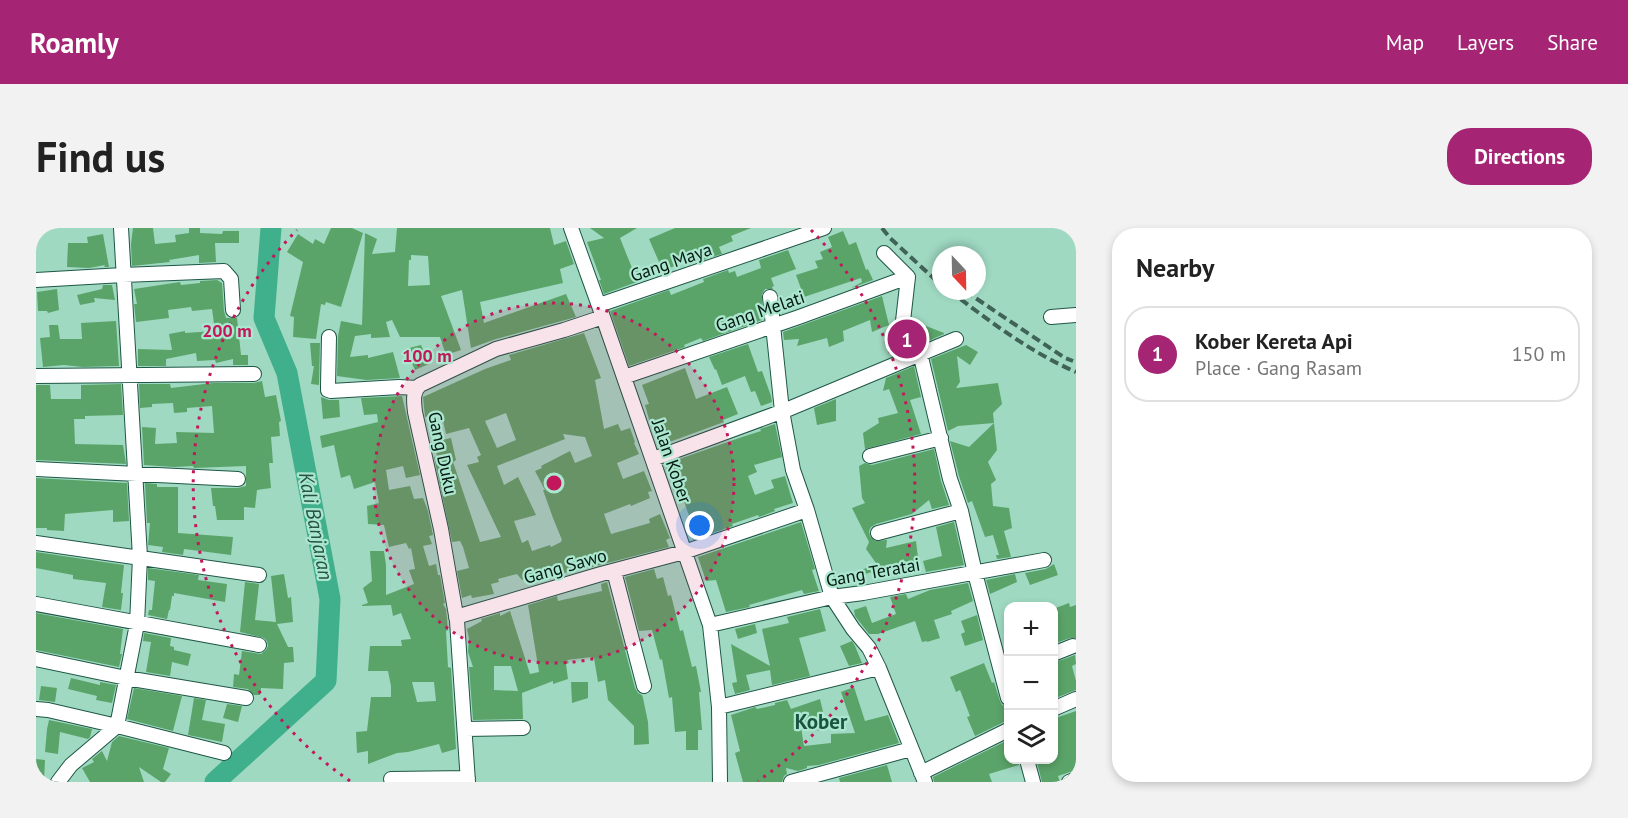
<!DOCTYPE html>
<html lang="en">
<head>
<meta charset="utf-8">
<style>
	body { margin:0; font-family:"PT Sans",sans-serif; background:#f2f2f2; color:#222 }
	.controls { position:absolute; right:18px; bottom:18px; display:grid; overflow:hidden; border-radius:12px; box-shadow:0 3px 9px #0003 }
	.controls button { width:54px; height:54px; display:grid; place-items:center; padding:0; border:0; border-bottom:2px solid #e0e0e0; background:#fff; color:#222; font:30px sans-serif }
	.compass { position:absolute; left:896px; top:18px; width:54px; height:54px; border-radius:50%; background:#fff; box-shadow:0 3px 9px #0003; rotate:158deg }
	.you { position:absolute; left:664px; top:298px; width:21px; height:21px; margin:-15px; border:4px solid #fff; border-radius:50%; background:#1a73e8; box-shadow:0 0 0 9px #1a73e833 }
	.badge { display:grid; place-items:center; width:39px; height:39px; border-radius:50%; background:#a52473; color:#fff; font-size:20px; font-weight:700 }
	.pin { position:absolute; translate:-50% -50%; border:3px solid #fff; box-shadow:0 2px 6px #0006 }
	.list { margin:0; padding:0; list-style:none }
	h2 { display:flex; justify-content:space-between; align-items:center; height:78px; margin:0; padding:0 24px; font-size:26px }
	h2 small { font-size:20px; font-weight:400; color:#767676 }
	.list li { display:grid; grid-template-columns:39px 1fr auto; gap:18px; align-items:center; box-sizing:border-box; height:96px; margin:0 12px 12px; padding:0 12px; border:2px solid #e0e0e0; border-radius:24px }
	.list b { display:block; font-size:22px; white-space:nowrap }
	.list p { margin:0; font-size:20px; white-space:nowrap; color:#767676 }
	.list em { font-size:20px; font-style:normal; color:#767676 }
	.icon { flex:none; width:33px; height:33px; fill:none; stroke:currentColor; stroke-width:2; stroke-linecap:round; stroke-linejoin:round }
	.map { position:relative; flex:none; width:1040px; height:554px; overflow:hidden; border-radius:24px }
	header { display:flex; align-items:center; gap:36px; box-sizing:border-box; height:84px; padding:0 30px; background:#a52473; color:#fff }
	header strong { font-size:28px }
	nav { display:flex; gap:33px; margin-inline-start:auto; font-size:21px }
	.intro { display:flex; align-items:center; justify-content:space-between; box-sizing:border-box; height:144px; padding:0 36px }
	h1 { margin:0; font-size:42px }
	.button { padding:15px 27px; border-radius:24px; background:#a52473; color:#fff; font-size:21px; font-weight:700 }
	main { display:flex; gap:36px; padding:0 36px }
	aside { flex:1; background:#fff; border-radius:24px; box-shadow:0 3px 9px #0003 }
	.map>svg:first-child { display:block }
	.lines { fill:none; stroke-linecap:round; stroke-linejoin:round }
	.river { stroke:#40af8c; stroke-width:21 }
	.building { fill:#5ba469; fill-rule:evenodd }
	.minor-casing { stroke:#1e5745; stroke-width:16 }
	.minor { stroke:#fff; stroke-width:14 }
	.rail { stroke:#3f6356; stroke-width:4; stroke-dasharray:9 4.5; stroke-linecap:butt }
	.ring { fill:none; stroke:#c2185b; stroke-width:3; stroke-dasharray:3 6 }
	.labels { text-anchor:middle; dominant-baseline:central; stroke-width:4.5; stroke-linejoin:round; paint-order:stroke }
	.street-label { font-size:18px; fill:#031911; stroke:#abe6cf }
	.water-label { font-size:20px; font-style:italic; fill:#255344; stroke:#abe6cf }
	.quarter-label { font-size:21px; font-weight:bold; fill:#1a5441; stroke:#abe6cf }
	.centre { fill:#c2185b; stroke:#abe6cf; stroke-width:3 }
	.ring-label { font-size:18px; text-anchor:middle; font-weight:bold; fill:#c2185b; stroke:#abe6cf; stroke-width:4.5; stroke-linejoin:round; paint-order:stroke }
</style>
</head>
<body>
<header>
<strong>Roamly</strong>
<nav><a>Map</a><a>Layers</a><a>Share</a></nav>
</header>
<div class="intro"><h1>Find us</h1><a class="button">Directions</a></div>
<main>
<div class="map">
<svg width="1040" height="554" viewBox="0 0 1040 554">
	<rect width="100%" height="100%" fill="#9fd9c2"/>
	<g class="lines">
		<path class="river" d="M179,554L290,453L294,371L251,145L228,90L235,0"/>
	</g>
	<path class="building" d="M97,0H117L119,16L140,14L139,7L153,5V0H164V5L186,6L187,3H203V15H179L180,34L163,35V27L133,32L134,34L96,38L95,16Z
		M295,0H316L327,5L305,79L290,74L289,77L285,76L280,111L257,109L258,89L254,88L267,34L251,24L262,6L277,16L279,11L288,16Z
		M361,0H514L518,17L530,13L538,36L524,41L527,55L444,74L448,95L530,66L540,89L460,111L435,120L426,62L405,68L425,122L410,127L404,109H364L356,92L350,94L354,109L335,110V106L319,108L314,129L332,127V130L357,124L364,150L330,152L301,148L302,108L305,93L326,97L329,5L341,11L336,26L359,24ZM375,27L392,28L394,57L372,58L373,32H375Z
		M554,0H601L584,10L596,40L601,39L606,52L568,66L563,52H565L551,14L568,10Z
		M639,0H715L695,8L697,13L683,19L686,26L660,34L659,31L653,34L652,32L627,43L613,11Z
		M807,3L813,17L820,14L830,42L832,41L837,52L815,60L826,54L825,50L768,69L760,47L782,40L779,33L787,31L784,24L796,19L792,9Z
		M67,6L73,39H68L69,37L53,40L31,39L32,15H52L51,9Z
		M752,22L760,41L735,50L738,58L736,59L737,61H729L726,66V82L723,83L726,92L667,113L665,110L648,117L649,119L593,138L574,83L633,62L635,67L668,54L667,51L692,42L693,45L699,43L701,49L725,40L723,32Z
		M164,53L181,52L186,55L188,83L190,90H201L205,127H212V137H197V131L180,135L179,132L161,133L160,125L130,131V138H102V121L136,122L133,106L149,103V105L179,103L176,81L156,83L155,79L132,82L133,90L100,94L98,76H101L98,61L144,54L145,57L164,55Z
		M67,57H76L79,72L58,70L59,74L44,77L41,67L66,61Z
		M21,61L23,82L12,85L11,83H2L1,64Z
		M846,68L853,97L836,104L834,92L807,103L808,113L793,119L791,110L761,118L763,111L748,112L747,104Z
		M80,93L83,138L46,139L28,137L7,139L4,110L14,109L13,97H22L24,111H46L45,95Z
		M890,98L908,105V106L890,114L885,113Z
		M548,105L565,150L559,152L568,201L582,196L585,203L594,200L599,214L598,215L603,226L581,235L587,251L608,243L616,263L612,264L614,270L595,278L594,276L568,286L575,306L614,295L613,291L624,286L634,310L630,312L633,319L560,338L505,350L503,345L486,352L481,346L462,351L463,354L455,356L458,366L436,370L435,367L426,370L421,343L433,340L427,319L424,313L416,314L398,229L401,228L398,214L415,210L420,232L417,234L444,314L465,309L431,237L443,234L441,229L445,227L433,200L410,206L405,184L389,189L387,169L449,141L475,132L473,127ZM470,185L480,212L461,220L449,193ZM527,206L549,209L556,228L539,235L534,223L505,238L506,240L499,243L509,262H507L517,290L526,312L525,313V314L515,319L514,317L496,323L492,312L486,315L478,293L500,287L482,249L468,257L461,238L529,211Z
		M274,115H284L283,157L275,156L278,138H276Z
		M712,116L722,144L726,143L735,168L736,174L725,178L719,163L715,164L709,148L686,157L680,141L679,142L673,129Z
		M385,117L393,136L379,142L369,121Z
		M930,117L942,124L934,137L921,128L924,154L920,160L962,155L966,176L957,185L958,195L922,198L912,203L895,131Z
		M878,138L885,169L874,172L885,206L829,221L827,205L843,195L842,190L862,185L853,161L847,163L850,150Z
		M649,140L660,171L691,159L702,186L687,192L688,194L628,216L619,193L614,195L609,177L613,176L606,157Z
		M226,153L229,169L240,167L245,193L243,194L244,208L235,209L237,235H233L235,260L221,262L219,280L208,279V292H181L179,278H177L175,260H202L210,258V238L158,240L157,238L138,239L108,237L106,199L120,200L119,216L141,215L140,204L178,205L176,178L151,180V184L138,185L137,175L116,176V179L104,180L103,156H134L135,160L177,155H218Z
		M85,156L87,187L49,188V191H38L39,216L87,217L90,236L0,232V157H14L15,171H45V157Z
		M366,168L384,247L370,250L367,238L350,242L353,262L374,258L378,271L387,270L392,283L397,307L393,308L396,316L387,318L393,338L400,336L402,347H404L409,375L407,376L410,381L412,402L410,403L412,439L415,440L420,521L406,525L403,516L372,524L361,525L332,536V523L321,525L320,504L331,503L335,469H355V458L352,443H332L334,418H366L365,412L375,411L365,385L357,388L355,377L326,378V377L332,375L327,360L336,353L334,323H348L350,337V367L378,356L373,342L379,341L375,320L373,321L370,315L353,319L348,297L332,296L331,278L343,275L339,254L318,261L314,247L305,250L298,217L286,220L284,208L342,194L341,186L328,187L325,170ZM376,454H398L400,473L381,474Z
		M285,169L293,172H303L304,189L287,191Z
		M800,171V193L781,197L778,180Z
		M958,195L961,222L952,234L960,252L955,256L957,278L973,280L976,300L968,303L975,329L961,331L960,327H963L957,307L949,309L936,273L932,275L923,248L914,213L933,219Z
		M739,196L746,229L718,237L721,244L712,248L719,267L738,260L735,252L749,248L757,275L738,281L739,283L723,289L722,287L696,296L697,298L657,312L652,297L656,296L645,265L642,266L636,249L634,250L629,236L706,209L725,203L724,201Z
		M898,221L905,253L913,277L896,281L893,272L876,286L840,296L835,299L833,303L834,308L839,313L851,312L850,320L880,313L883,338L866,346L859,337L826,347L824,343L840,335L830,321L833,314L816,280L829,275L826,270L823,238L829,235L836,237Z
		M0,250L91,255L93,293L77,294V282L29,286L28,303L11,302V300H0Z
		M109,255L121,256V259H142V305L197,309L195,327L148,321L147,327L126,324L127,319L112,317L114,295H111Z
		M765,294L779,341L776,342L783,363L768,366L766,362L713,377L714,379L690,384L680,352L670,353L662,329Z
		M918,294L928,337L890,344L887,333L906,328L900,299Z
		M0,324L88,337L85,365H87L85,382L66,379L70,355L37,351V347L0,340Z
		M1018,336L1022,347L994,357L989,345L1010,341Z
		M112,340L163,347L162,352L191,356L189,374L138,365V368H136L134,382H133L131,391L112,387L113,382H116L119,353L112,352Z
		M618,341L621,351L627,349L632,368L635,367L644,403L647,402L656,439L660,438L665,464H663L666,502H662V522H650V503L639,504L636,469L633,470L626,431L624,432L616,402L603,403L589,349Z
		M248,346L252,370L255,369L257,394L241,396L252,419H257L258,434L248,435L247,461L225,460L224,467H218L212,461L197,459L198,446L203,447L206,423L225,426L230,422L232,418L231,413L228,410L204,404L209,354L223,356L219,392L240,394L235,348Z
		M979,346L981,354L954,366L950,352Z
		M571,354L599,460L602,465L606,467L607,470L612,494L613,516L598,517V498L572,472L569,452L562,454L558,430L556,431V429L531,432L533,435L530,436L532,451L517,456V453L486,465L487,491L437,492L433,439H437L432,424L433,410L431,401L446,393L445,391L464,385V388L474,383L494,446L503,444L492,377L521,368L522,373L566,363L565,356ZM458,438H475L482,463L458,462Z
		M932,355L937,373L915,383L916,386L898,392L904,410L891,414V413L886,414L879,393L842,406H833L819,388L818,382L830,378L836,395L860,386L854,369L870,366L872,371L894,362Z
		M1033,375L1034,379L1040,377V410H1034L1017,416V381Z
		M784,381L790,403L763,410L774,448L736,457L734,442L710,447L714,462L699,466L696,455L701,454L695,416L734,438L726,401L753,395L751,389Z
		M0,385L87,401L84,426H86L83,439L0,422Z
		M941,387L947,412L929,418L925,406L929,404L925,393Z
		M719,396L721,405L702,411L699,401Z
		M108,405L135,410L134,418L138,419V422L155,426L152,438L136,434L134,448L110,444L115,414L107,413Z
		M816,413L819,418L826,435L813,438L804,418Z
		M1039,427L1040,436L1036,438L1040,453V462L1017,471V435Z
		M948,435L956,455L958,454L964,473L966,477L972,479V488L969,490L970,493L935,510L939,508L931,489L934,488L924,462L920,464L914,449Z
		M35,450L64,457V454L80,457L76,475L60,472L61,468L32,461Z
		M535,454H552V470L536,475Z
		M5,458L21,460L19,474L3,472Z
		M818,459L829,493L852,487L863,515L783,537L771,538V540L762,543L750,540L751,546L748,548L746,554H707L699,525L704,523L695,487L719,479L721,481L739,477V475L751,472L755,481L784,471L789,492L765,499L768,518L795,515V506L819,505L805,464Z
		M98,460L146,468L137,503L91,491Z
		M158,470L170,472L166,492L189,496L186,514L152,507Z
		M191,476L206,478L202,494L187,490Z
		M1040,483V542L1022,548L1024,554H1006L1000,531H1017V527L1022,526L1017,513V491Z
		M13,492L56,501L54,509L52,511L24,504L22,526L9,524L11,501Z
		M83,508L133,520L127,541L135,546L129,554H125L103,539L108,554H54L46,540L58,534L56,531L66,523L71,533L76,514Z
		M972,512V531H982L983,537L953,546L956,554H898L897,549Z
		M0,531L9,532L8,554H0Z
		M851,537L856,554H804L803,550Z"/>
	<g class="lines">
		<g class="minor-casing">
			<path id="minor" d="M535,0L567,89L674,397L683,479L684,554
				M848,25L872,49L867,93
				M0,52L87,47L188,43L195,51L197,82
				M734,69L746,183L757,242L771,282L796,369L817,401L833,420L843,440L889,554
				M563,77L788,0
				M1015,89L1040,87
				M293,109L292,158V162L295,163L363,159L381,160
				M884,125L914,251L925,283L939,345L972,470
				M0,148L218,146
				M588,149L763,89L872,49
				M834,228L905,210
				M617,231L750,182L920,111
				M0,241L202,251
				M842,305L925,283
				M0,315L223,347
				M578,343L608,458
				M0,376L223,417
				M420,389L565,346L648,324L771,282
				M674,397L796,369L827,365L1008,332
				M1017,426L1037,418
				M0,431L90,450L210,470
				M683,479L843,440
				M0,481L12,482L81,498L188,525
				M1017,481L1040,471
				M429,501L487,500
				M991,532L997,554
				M885,545L972,502
				M355,551L432,550
				M22,554L35,537L81,498L101,396L104,329L85,0
				M432,554L421,393L405,301L379,184C378,174 376,164 384,157L460,121L528,102L567,89
				M755,554L875,521
				M1033,554L1040,551"/>
		</g>
		<use href="#minor" class="minor"/>
		<path class="rail" d="M846,0L854,10L905,57
			M914,63C953,93 994,124 1040,144
			M929,63L1029,130L1037,133"/>
	</g>
	<circle cx="518" cy="255" r="180" fill="#c2185b" fill-opacity=".12"/>
	<g class="ring">
		<circle cx="518" cy="255" r="180"/>
		<path d="M314 553A361 361 0 0 1 261 2M775 2A361 361 0 0 1 722 553"/>
	</g>
	<g class="labels">
		<g class="street-label">
			<text transform="translate(635 34) rotate(-19)">Gang Maya</text>
			<text transform="translate(724 83) rotate(-19)">Gang Melati</text>
			<text transform="translate(407 225) rotate(78)">Gang Duku</text>
			<text transform="translate(636 233) rotate(71)">Jalan Kober</text>
			<text transform="translate(529 338) rotate(-16)">Gang Sawo</text>
			<text transform="translate(837 344) rotate(-10)">Gang Teratai</text>
		</g>
		<g class="water-label">
			<text transform="translate(280 298) rotate(79)">Kali Banjaran</text>
		</g>
		<g class="quarter-label">
			<text x="785" y="493">Kober</text>
		</g>
	</g>
	<circle cx="518" cy="255" r="9" class="centre"/>
	<g class="ring-label">
		<text x="191" y="109">200 m</text>
		<text x="391" y="134">100 m</text>
	</g>
</svg>
<div class="controls">
<button>+</button>
<button>−</button>
<button><svg class="icon" aria-label="layers" viewBox="0 0 24 24"><path d="M12 4l9 5-9 5-9-5zM3 14l9 5 9-5"/></svg></button>
</div>
<svg class="compass" viewBox="-18 -18 36 36"><path d="M0-13l5 13h-10z" fill="#e53935"/><path d="M0 13l5-13h-10z" fill="#767676"/></svg>
<div class="you"></div>
<div class="pin badge" style="left:871px;top:111px">1</div>
</div>
<aside>
<h2>Nearby<small></small></h2>
<ul class="list">
<li><span class="badge">1</span><div><b>Kober Kereta Api</b><p>Place · Gang Rasam</p></div><em>150 m</em></li>
</ul>
</aside>
</main>
</body>
</html>
